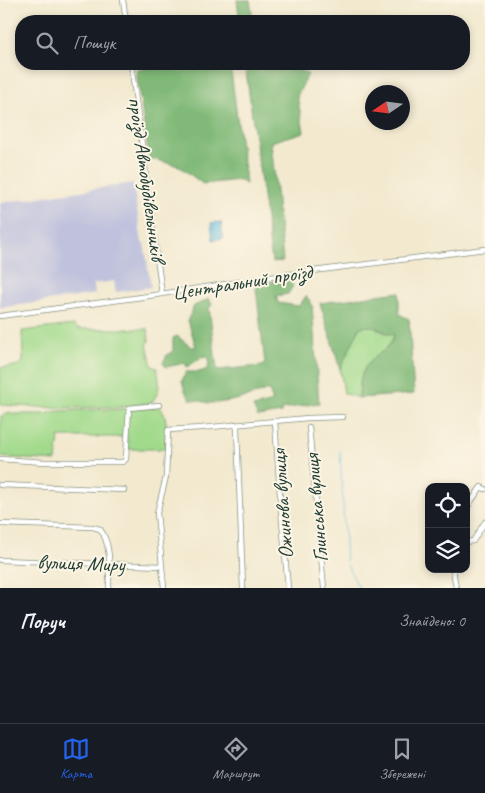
<!DOCTYPE html>
<html lang="uk">
<head>
<meta charset="utf-8">
<style>
	body { margin:0; font-family:Caveat,sans-serif; background:#242831; color:#f1f3f6 }
	.controls { position:absolute; right:15px; bottom:15px; display:grid; overflow:hidden; border-radius:10px; box-shadow:0 2px 8px #0003 }
	.controls button { width:45px; height:45px; display:grid; place-items:center; padding:0; border:0; border-bottom:1px solid #363941; background:#171b24; color:#f1f3f6; font:25px sans-serif }
	.compass { position:absolute; left:365px; top:85px; width:45px; height:45px; border-radius:50%; background:#171b24; box-shadow:0 2px 8px #0003; rotate:257deg }
	.list { margin:0; padding:0; list-style:none }
	h2 { display:flex; justify-content:space-between; align-items:center; height:65px; margin:0; padding:0 20px; font-size:21px }
	h2 small { font-size:16px; font-weight:400; color:#9ea1a6 }
	.icon { flex:none; width:28px; height:28px; fill:none; stroke:currentColor; stroke-width:2; stroke-linecap:round; stroke-linejoin:round }
	.map { position:relative; flex:none; width:485px; height:588px; overflow:hidden }
	.search { position:absolute; background:#171b24; box-shadow:0 2px 8px #0003; left:15px; right:15px; top:15px; height:55px; display:flex; align-items:center; gap:12px; box-sizing:border-box; padding:0 18px; border-radius:20px; color:#9ea1a6; font-size:19px }
	.sheet { height:135px; background:#171b24 }
	nav { display:flex; justify-content:space-around; align-items:center; box-sizing:border-box; height:70px; border-top:1px solid #363941; background:#171b24; font-size:14px; color:#9ea1a6 }
	nav a { display:grid; justify-items:center; gap:2px }
	nav .on { color:#2563eb }
	.map>svg:first-child { display:block }
	.industrial { fill:#c0c2dd }
	.green { fill:#a2da8c; stroke:#608c60 }
	.forest { fill:#81ba78; stroke:#507c56 }
	.water { fill:#64bbe1; stroke:#427c8a }
	.lines { fill:none; stroke-linecap:round; stroke-linejoin:round }
	.stream { stroke:#64bbe1; stroke-width:1 }
	.minor-casing { stroke:#889382; stroke-width:6 }
	.minor { stroke:#fff; stroke-width:4.5 }
	.labels { text-anchor:middle; dominant-baseline:central; stroke-width:4; stroke-linejoin:round; paint-order:stroke }
	.street-label { font-size:21px; fill:#1f3d34; stroke:#fcf5e5 }
</style>
</head>
<body>
<div class="map">
<svg width="485" height="588" viewBox="0 0 485 588">
	<rect width="100%" height="100%" fill="#fcf5e5"/>
	<filter id="ink" filterUnits="userSpaceOnUse"><feTurbulence type="fractalNoise" baseFrequency=".02" numOctaves="2"/><feDisplacementMap in="SourceGraphic" scale="10" xChannelSelector="R" yChannelSelector="G"/><feConvolveMatrix kernelMatrix="1 2 1 2 8 2 1 2 1" color-interpolation-filters="sRGB"/></filter>
	<filter id="wash" filterUnits="userSpaceOnUse"><feTurbulence type="fractalNoise" baseFrequency=".0096" numOctaves="4" result="noise"/><feDisplacementMap in="SourceGraphic" scale="20" xChannelSelector="R" yChannelSelector="G"/><feGaussianBlur stdDeviation="1.12" result="paint"/><feColorMatrix in="noise" values="0 0 0 0 0 0 0 0 0 0 0 0 0 0 0 0 0 1.4 0 .05"/><feComposite in="paint" operator="in"/></filter>
	<g filter="url(#wash)">
		<rect width="100%" height="100%" fill="#f2e9cf"/>
		<path class="industrial" d="M133,183L142,243H144L151,287L116,292L114,281L94,284L93,279L95,294L0,308V203Z"/>
		<path class="green" d="M74,325L78,329H148L149,342L147,344L152,366L157,368C160,383 161,391 151,403L121,407L56,408L0,405V368L20,365L23,361L22,331Z
			M371,326L385,333L394,335C391,351 377,352 368,364C359,374 360,386 359,398L344,393L340,369L360,327Z
			M160,407C169,416 166,437 166,449H129L126,437H59L56,461L0,457L1,418V416L10,412L14,414H48L50,412C87,408 123,411 160,407Z"/>
		<path class="forest" d="M237,0H250L253,21H240Z
			M187,64H230L246,184L239,180L203,184L179,166L149,158L136,70Z
			M245,64H293L294,68L308,74L297,96L304,132L271,142L283,261L272,262Z
			M287,279L293,286L288,294L276,296L278,303L299,306L306,296L312,305L319,403L283,409L281,413L258,417L253,407L273,402L269,390C250,396 231,403 210,403C204,403 198,399 191,400L185,391L182,381L186,372H199L208,369L209,359L204,356L187,367L185,363L166,367L163,363L167,355L173,351V338L177,336L191,347H196L188,320L194,306L209,299L212,305L209,308L217,370L262,366L265,364L256,288L260,283Z
			M399,292V314L409,319L414,394L359,398C360,386 359,374 368,364C376,353 391,350 394,335L371,326L360,327L340,369L320,303Z"/>
		<path class="water" d="M221,222L223,238L213,240L211,223Z"/>
		<g class="lines">
			<path class="stream" d="M340,451L346,561
				M347,565L359,588"/>
		</g>
	</g>
	<g filter="url(#ink)">
		<g class="lines">
			<g class="minor-casing">
				<path id="minor" d="M123,0L126,21
					M131,64L162,294
					M0,316L142,297L290,274L485,249
					M275,421L281,510L288,588
					M235,424L237,428L243,588
					M309,427L324,588
					M0,459L44,462H123L126,459L129,408L159,405
					M0,485L124,490
					M466,509L481,487L485,489
					M0,524L93,527L100,529C112,545 109,569 109,588
					M466,542L473,541L485,522
					M0,560L162,566
					M453,569L456,588
					M164,588L157,513L166,477L168,430L201,428L308,418L343,417"/>
			</g>
			<use href="#minor" class="minor"/>
		</g>
	</g>
	<g class="labels">
		<g class="street-label">
			<text transform="translate(147 179) rotate(82)">проїзд Автобудівельників</text>
			<text transform="translate(242 282) rotate(-9)">Центральний проїзд</text>
			<text transform="translate(282 504) rotate(-94)">Ожинова вулиця</text>
			<text transform="translate(316 508) rotate(-95)">Глинська вулиця</text>
			<text transform="translate(81 563) rotate(2)">вулиця Миру</text>
		</g>
	</g>
</svg>
<div class="controls">
<button><svg class="icon" aria-label="locate" viewBox="0 0 24 24"><circle cx="12" cy="12" r="6"/><path d="M12 2v4M12 18v4M2 12h4M18 12h4"/></svg></button>
<button><svg class="icon" aria-label="layers" viewBox="0 0 24 24"><path d="M12 4l9 5-9 5-9-5zM3 14l9 5 9-5"/></svg></button>
</div>
<svg class="compass" viewBox="-18 -18 36 36"><path d="M0-13l5 13h-10z" fill="#e53935"/><path d="M0 13l5-13h-10z" fill="#9ea1a6"/></svg>
<div class="search"><svg class="icon" aria-label="search" viewBox="0 0 24 24"><circle cx="10" cy="10" r="6"/><path d="M15 15l6 6"/></svg>Пошук</div>
</div>
<section class="sheet">
<h2>Поруч<small>Знайдено: 0</small></h2>
<ul class="list">
</ul>
</section>
<nav>
<a class="on"><svg class="icon" aria-label="map" viewBox="0 0 24 24"><path d="M3 6l6-2 6 2 6-2v14l-6 2-6-2-6 2zM9 4v14M15 6v14"/></svg>Карта</a>
<a><svg class="icon" aria-label="directions" viewBox="0 0 24 24"><path d="M12 3l9 9-9 9-9-9zM9 14v-3h6M13 9l2 2-2 2"/></svg>Маршрут</a>
<a><svg class="icon" aria-label="saved" viewBox="0 0 24 24"><path d="M7 4h10v16l-5-4-5 4z"/></svg>Збережені</a>
</nav>
</body>
</html>
